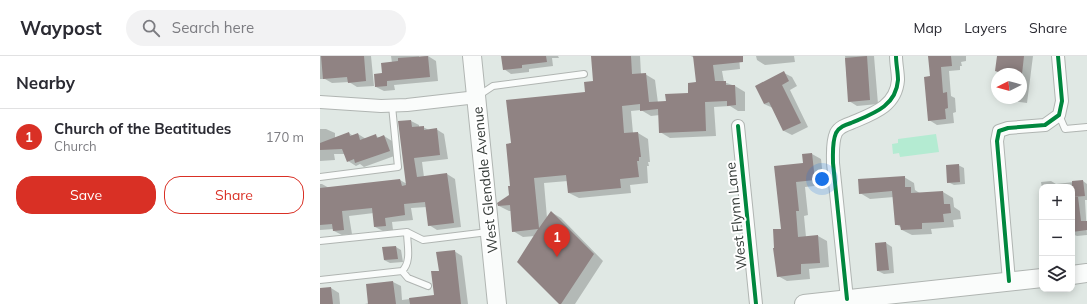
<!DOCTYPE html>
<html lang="en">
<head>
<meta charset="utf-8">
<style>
	body { margin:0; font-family:Mulish,sans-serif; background:#f2f2f3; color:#2b2b33 }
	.controls { position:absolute; right:12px; bottom:12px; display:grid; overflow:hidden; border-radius:8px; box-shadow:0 2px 10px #0003 }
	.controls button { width:36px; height:36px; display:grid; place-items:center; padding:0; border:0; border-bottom:1px solid #e1e1e2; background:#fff; color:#2b2b33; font:20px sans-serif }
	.compass { position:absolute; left:671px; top:12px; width:36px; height:36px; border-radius:50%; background:#fff; box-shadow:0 2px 10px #0003; rotate:264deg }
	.you { position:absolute; left:502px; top:123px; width:14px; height:14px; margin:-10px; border:3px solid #fff; border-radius:50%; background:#1a73e8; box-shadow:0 0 0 6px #1a73e833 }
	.badge { display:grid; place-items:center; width:26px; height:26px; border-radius:50%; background:#d93025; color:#fff; font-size:13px; font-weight:700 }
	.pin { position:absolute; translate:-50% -33px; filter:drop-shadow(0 1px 2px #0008) }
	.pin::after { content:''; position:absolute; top:21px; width:14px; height:12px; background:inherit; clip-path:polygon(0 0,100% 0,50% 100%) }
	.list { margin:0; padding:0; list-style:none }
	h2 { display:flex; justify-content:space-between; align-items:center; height:52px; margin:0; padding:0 16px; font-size:17px }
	h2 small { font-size:13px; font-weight:400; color:#7c7c81 }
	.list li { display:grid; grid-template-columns:26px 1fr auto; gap:12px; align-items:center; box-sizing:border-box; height:56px; padding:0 16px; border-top:1px solid #e1e1e2 }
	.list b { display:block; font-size:15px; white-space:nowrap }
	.list p { margin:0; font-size:13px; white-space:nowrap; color:#7c7c81 }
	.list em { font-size:13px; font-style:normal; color:#7c7c81 }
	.actions { display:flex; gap:8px; padding:12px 16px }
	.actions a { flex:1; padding:9px 0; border:1px solid #d93025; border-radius:16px; text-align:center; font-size:14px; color:#d93025 }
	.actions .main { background:#d93025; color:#fff }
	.icon { flex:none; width:22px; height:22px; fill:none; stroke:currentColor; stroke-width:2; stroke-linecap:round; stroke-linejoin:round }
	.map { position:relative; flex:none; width:767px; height:248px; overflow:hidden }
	header { display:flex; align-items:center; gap:24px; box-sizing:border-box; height:56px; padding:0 20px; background:#fff; border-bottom:1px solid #e1e1e2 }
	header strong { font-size:19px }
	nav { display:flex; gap:22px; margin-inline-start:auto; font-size:14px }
	.search { width:280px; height:36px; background:#f2f2f3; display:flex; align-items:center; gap:10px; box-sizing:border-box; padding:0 14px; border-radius:22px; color:#7c7c81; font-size:15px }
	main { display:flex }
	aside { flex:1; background:#fff }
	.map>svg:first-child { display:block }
	.green { fill:#b4ebd2 }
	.shadow { fill:#0003 }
	.building { fill:#908383 }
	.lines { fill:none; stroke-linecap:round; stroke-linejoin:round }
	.service-casing { stroke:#b0b5b2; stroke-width:8 }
	.minor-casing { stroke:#b0b5b2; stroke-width:14 }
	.secondary-casing { stroke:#b0b5b2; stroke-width:20 }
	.service { stroke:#fafcfb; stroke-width:6 }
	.minor { stroke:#fafcfb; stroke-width:12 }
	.secondary { stroke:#fafcfb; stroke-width:18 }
	.cycleway-casing { stroke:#fff; stroke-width:6 }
	.cycleway { stroke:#00873e; stroke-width:4 }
	.labels { text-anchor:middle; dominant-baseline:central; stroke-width:4; stroke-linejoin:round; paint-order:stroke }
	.street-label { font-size:14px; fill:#373d3a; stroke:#fff }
</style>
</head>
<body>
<header>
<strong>Waypost</strong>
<div class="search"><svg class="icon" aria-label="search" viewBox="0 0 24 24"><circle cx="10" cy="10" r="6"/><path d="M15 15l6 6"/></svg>Search here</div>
<nav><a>Map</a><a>Layers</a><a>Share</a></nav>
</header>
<main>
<aside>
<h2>Nearby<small></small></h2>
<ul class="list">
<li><span class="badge">1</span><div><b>Church of the Beatitudes</b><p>Church</p></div><em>170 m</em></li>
</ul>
<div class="actions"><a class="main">Save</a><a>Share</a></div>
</aside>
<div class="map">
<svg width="767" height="248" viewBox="0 0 767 248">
	<rect width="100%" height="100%" fill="#e0e8e4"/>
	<path class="green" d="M616,78L619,96L580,101L579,97L573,98L572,88L578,87V83Z"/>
	<path class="shadow" d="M0,0H51L54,30L37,31L29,26L12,27L5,23H0Z
		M71,0H99V1L108,0L116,5L118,25L74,29L75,34L64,35L56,31L72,7Z
		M182,0H238L239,2H232L233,10L209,13V16L191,18L184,13Z
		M272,0H320L321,18H325L335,24L338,47L347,46L370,38L377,27L374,2L371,0H419L420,13L402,15L404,26L415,30L425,36V55H418L410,50L394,51L396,80L350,82L340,76V59L331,60L321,54L311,55L313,77H318L328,83L330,106H328L329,110H327L328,127L310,129L311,137L259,142L249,137L248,125L224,127L227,162L231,156L241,162L283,205L255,248H241L215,180L203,181L193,175L191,155H189L179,150L190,139L192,131V88L266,37L274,26Z
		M436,0H474L475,6L445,9L437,4Z
		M525,0H554L558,48L537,50L529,45Z
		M609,0H646V5L641,6L642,10H640V14L629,15L631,40L635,42L636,56L633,57L634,67L617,69L609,64L611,21Z
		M678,0H713L707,47L685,44L681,42H701V18H680L676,15Z
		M464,17L472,21L477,30L470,34L488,71L472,79L464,75L453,52L444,48Z
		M91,65L99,69V71H103L109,74L116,73L124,78L128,103L102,106L104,121L127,118L135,123L141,171L117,174L109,169L107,151L91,152L93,164L72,166L73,174L63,175L55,171L54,157L29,160L32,178L22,179L14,175V173L0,174V128H2L9,132L80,124L87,128Z
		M0,73H6L15,77V82L29,77L33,80L38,78L46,83L56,80L60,82L64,80L72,85L77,99L44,111L40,108L36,110L28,105L25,98H14L15,104L0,105Z
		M492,98L501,103L504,129L485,131L488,159L484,160L486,181L498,180L507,185L509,211L489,213L490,223L467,225L458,220L462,174L456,111L484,108Z
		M638,109L644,112L645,128L634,129L628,126Z
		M584,121L594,127L595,134L601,138L623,136L633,142L634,151L640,155L641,163L633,164L634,171L611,173L612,178L592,179L582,174V172L576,168L574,141L550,143L540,137Z
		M731,125L736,128L763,125L767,128V144H765L767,179L757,180L752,178V131H722V132L721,126Z
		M566,187L572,191L574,217L564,218L558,215Z
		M76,191L81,194L83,206L70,207L64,204Z
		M134,195L142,200L148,248H45L49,247L73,226L81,230L82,244L115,240L120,215Z
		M11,232L19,237L20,248H0V241Z"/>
	<path class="building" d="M1,0H44L46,25L28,27L27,21L3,23Z
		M108,0L110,21L67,25V30L55,31L54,18L62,17L61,7L78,5V2Z
		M181,0H226L227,6L202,9V12L183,14Z
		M271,0H311L312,18L326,17L329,46L346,45L345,38L368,37V27L376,26L373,0H423V6L393,9L395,25H406V29H415L416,49L407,50V45L385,46L386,75L339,77L338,53L320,55V48L302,50L304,77L318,76L321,101H319V105H317L319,121L300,123L301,132L248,137L246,119L214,122L219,172L231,155L274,198L241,248H239L197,206L218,173L192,176L190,149L178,150L177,147L189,139L188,130H190L186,88L191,87L186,44L265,36L264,26L273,25Z
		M547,0L550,44L528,46L525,2Z
		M608,0H631L632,10L621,11L623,37L627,36L628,52L625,53L626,63L608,65L604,21L610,20Z
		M677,0H704L702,18H679V16L675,15Z
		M464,15L469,25L462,29L481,67L463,75L449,46L444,48L435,30Z
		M91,64L92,71L104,70V74L117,72L120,99L94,102L97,121L127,117L134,167L108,170L105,146L84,148L85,159L65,162L66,170L54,171L52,152L22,155L24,174L13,175L12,168L0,169V132L80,123L82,130L86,129L78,65Z
		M29,76L30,80L38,77L40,84L56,78L57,82L64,79L70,95L35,107L34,103L27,106L22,93L0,94V87Z
		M492,97L495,124L476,126L479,155H476L478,181L498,179L500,207L481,208V218L457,221L453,192H454L453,173H461L454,110L483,107L482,98Z
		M639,108L640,126L627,127L626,109Z
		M585,120V131H591V137L623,135L624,148H630L631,157L623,158L624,166L602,167V173L581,174L580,169H575L572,135L539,138L538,123Z
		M763,124L765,140L752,141V125Z
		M752,141H758L761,165H767V174L752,176Z
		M566,186L569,214L557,215L555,187Z
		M76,190L78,203L64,204L62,191Z
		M135,194L141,248H90L89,242L114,239L111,215H119L116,196Z
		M73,225L76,248H48L46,228Z
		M11,231L13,248H0V232Z"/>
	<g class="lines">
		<g class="service-casing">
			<path id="service" d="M158,40L173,30L264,18
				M739,59L745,73L767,71
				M0,121L78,111L72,50
				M0,185L87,176L103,184L168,176
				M82,215L88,222L108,230
				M0,224L82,215C92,206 87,188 87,176"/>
		</g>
		<g class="minor-casing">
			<path id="minor" d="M0,46L61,50L87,49L157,41
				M418,70L436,248
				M689,225L677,85L679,75L688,72L725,69L739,59L742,45L738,0
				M527,243L513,107C513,97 512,86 516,77C519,71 525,69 531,67C552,58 576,51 578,24C578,16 576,8 576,0"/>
		</g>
		<g class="secondary-casing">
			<path id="secondary" d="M152,0L177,248
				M752,219L767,217
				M484,248L722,222"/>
		</g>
		<use href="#service" class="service"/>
		<use href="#minor" class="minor"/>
		<use href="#secondary" class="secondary"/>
		<g class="cycleway-casing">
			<path id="cycleway" d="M418,70L436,248
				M689,225L677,85L679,75L688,72L725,69L739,59L742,45L738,0
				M527,243L513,107C513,97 512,86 516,77C519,71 525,69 531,67C552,58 576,51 578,24C578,16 576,8 576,0"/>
		</g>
		<use href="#cycleway" class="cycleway"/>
	</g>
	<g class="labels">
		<g class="street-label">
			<text transform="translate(165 124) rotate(-96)">West Glendale Avenue</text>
			<text transform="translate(416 160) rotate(-96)">West Flynn Lane</text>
		</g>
	</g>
</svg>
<div class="controls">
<button>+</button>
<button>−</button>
<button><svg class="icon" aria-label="layers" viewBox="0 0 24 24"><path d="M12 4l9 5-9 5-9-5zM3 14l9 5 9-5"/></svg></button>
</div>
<svg class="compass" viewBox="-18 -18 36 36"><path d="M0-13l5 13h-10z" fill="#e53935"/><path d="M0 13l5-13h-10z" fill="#7c7c81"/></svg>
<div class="you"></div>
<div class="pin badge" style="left:237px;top:201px">1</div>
</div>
</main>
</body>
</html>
